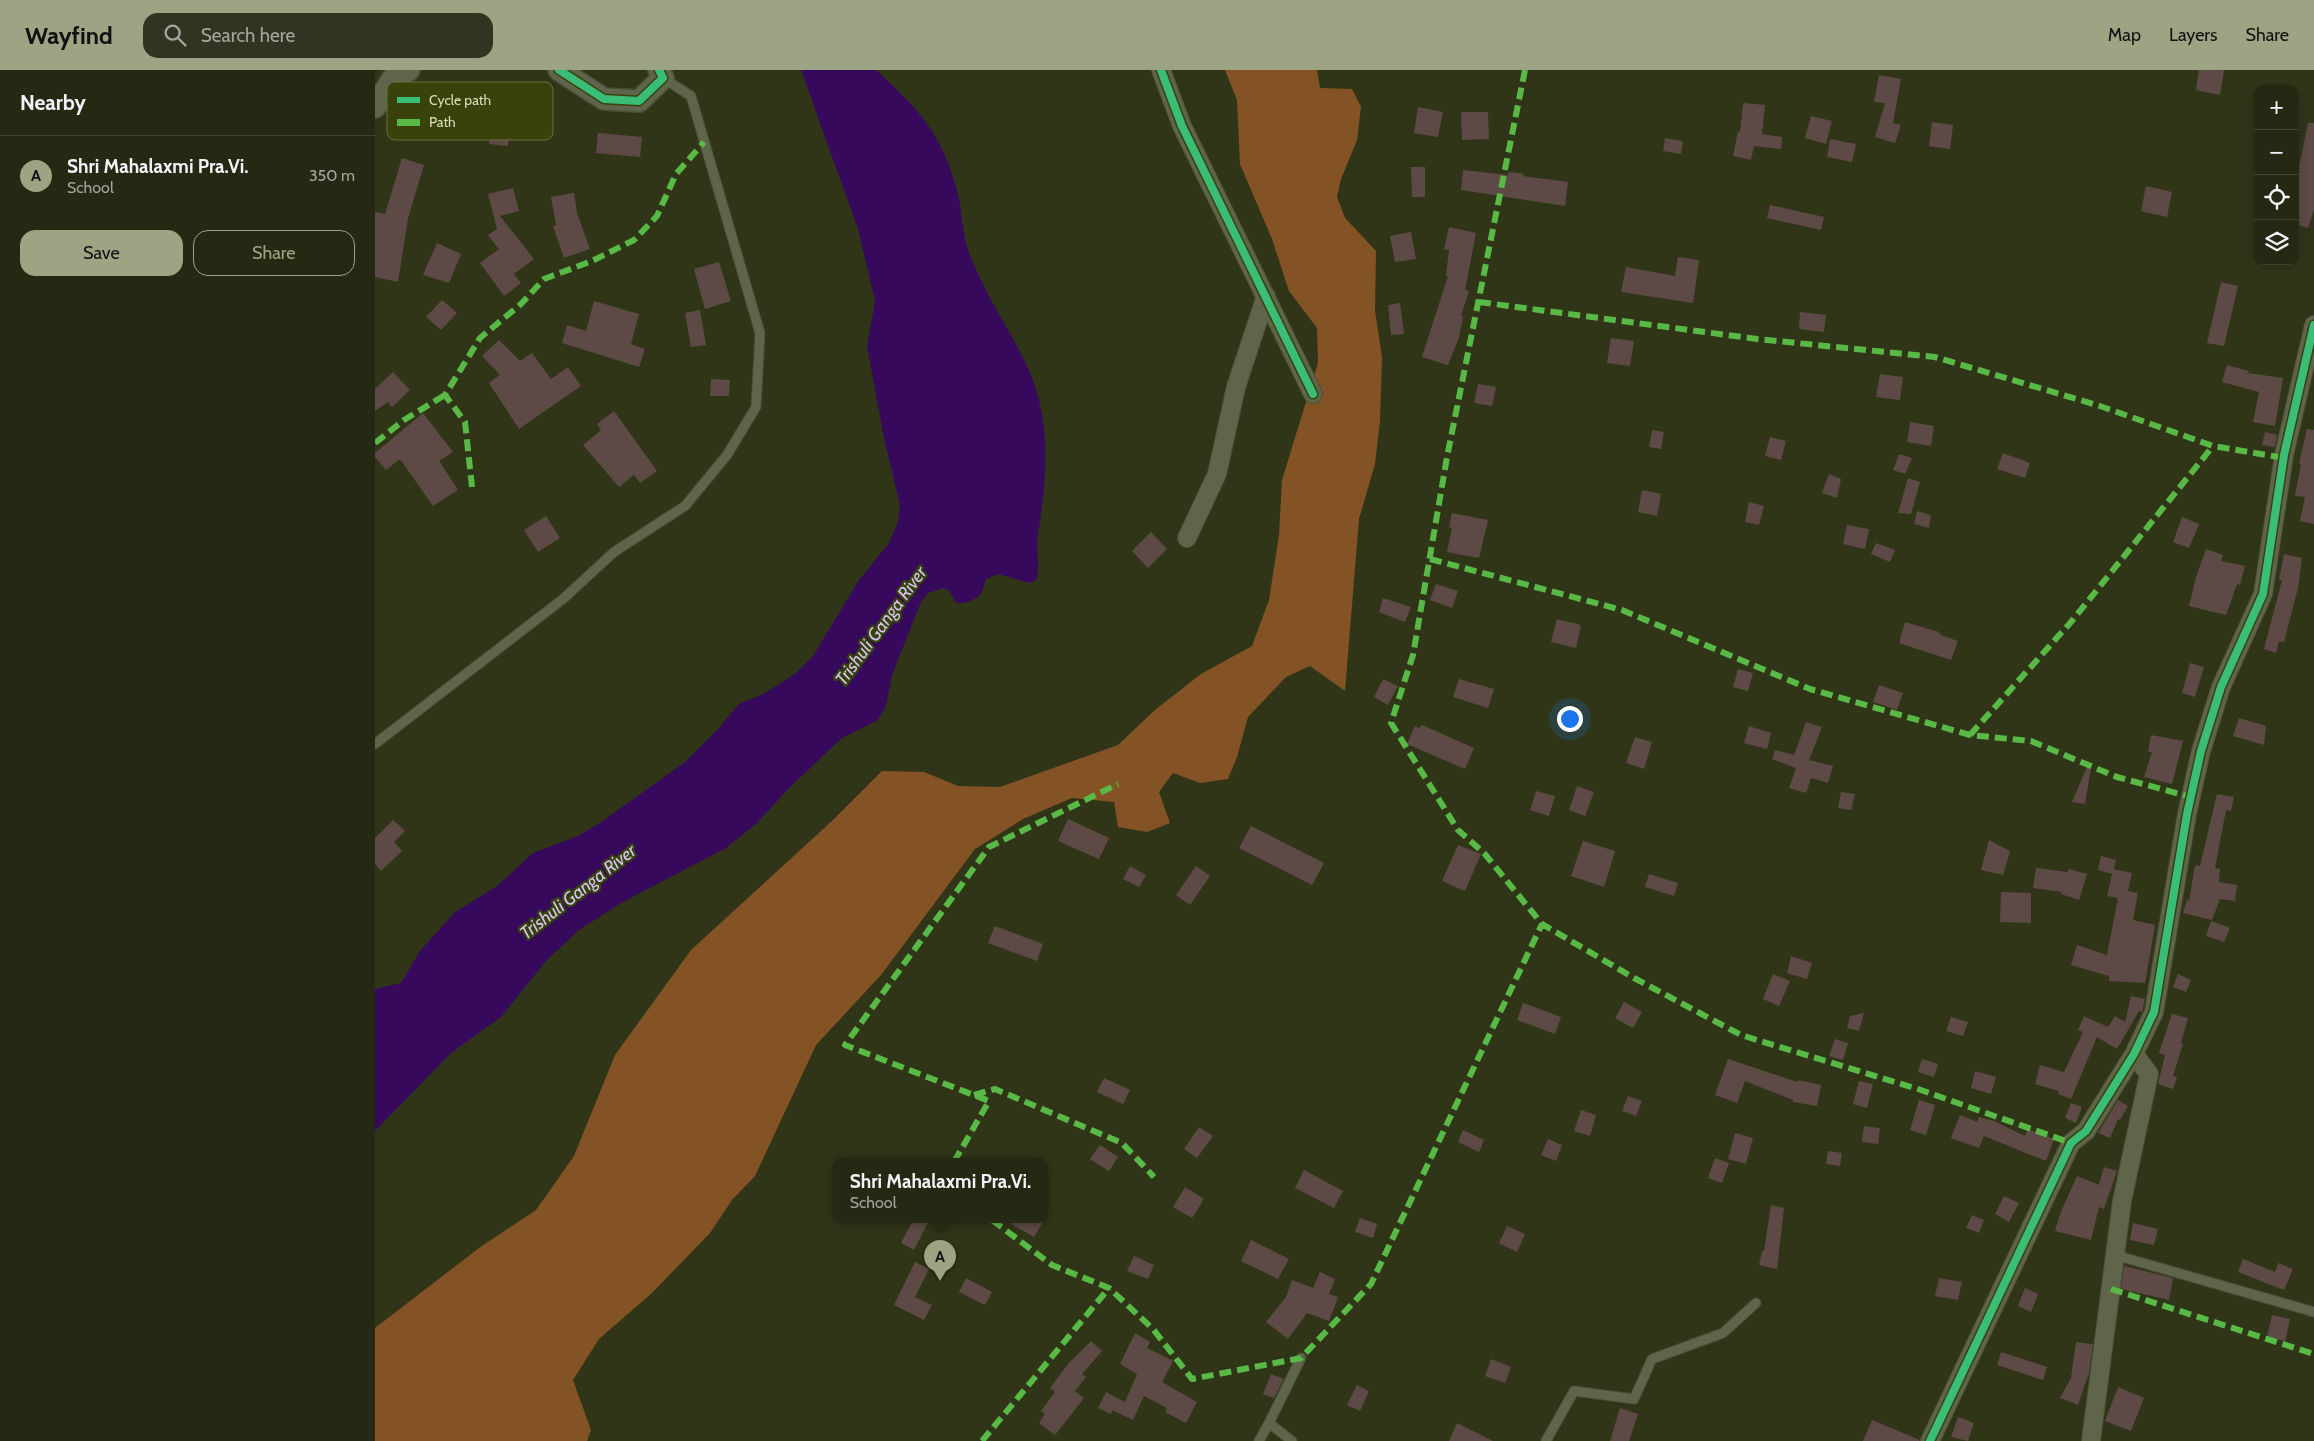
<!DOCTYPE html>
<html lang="en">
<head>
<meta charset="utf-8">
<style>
	body { margin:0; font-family:Cabin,sans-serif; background:#313420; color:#f1f3f6 }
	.controls { position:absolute; right:15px; top:15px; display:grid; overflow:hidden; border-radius:10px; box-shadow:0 2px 12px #0003 }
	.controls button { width:45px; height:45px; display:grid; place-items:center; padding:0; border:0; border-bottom:1px solid #424432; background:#252812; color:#f1f3f6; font:25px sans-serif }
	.you { position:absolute; left:1194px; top:648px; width:18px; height:18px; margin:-12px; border:4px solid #fff; border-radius:50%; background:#1a73e8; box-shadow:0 0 0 8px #1a73e833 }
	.badge { display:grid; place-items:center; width:32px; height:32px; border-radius:50%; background:#9ca483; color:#111; font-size:16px; font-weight:700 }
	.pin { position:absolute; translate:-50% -41px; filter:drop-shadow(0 1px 2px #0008) }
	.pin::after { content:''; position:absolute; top:26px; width:18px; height:15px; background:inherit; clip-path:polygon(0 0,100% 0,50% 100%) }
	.popup { position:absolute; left:458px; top:1088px; width:215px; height:65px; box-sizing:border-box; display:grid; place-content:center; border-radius:10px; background:#252812; filter:drop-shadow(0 1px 4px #0005); font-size:16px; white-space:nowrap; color:#a3a69f }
	.popup b { font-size:19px; color:#f1f3f6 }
	.popup::after { content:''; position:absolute; left:50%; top:100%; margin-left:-10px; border:10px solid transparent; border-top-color:#252812 }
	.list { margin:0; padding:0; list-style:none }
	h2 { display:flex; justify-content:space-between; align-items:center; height:65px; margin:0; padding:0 20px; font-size:21px }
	h2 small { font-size:16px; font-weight:400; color:#a3a69f }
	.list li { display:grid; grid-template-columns:32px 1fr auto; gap:15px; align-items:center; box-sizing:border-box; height:80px; padding:0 20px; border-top:1px solid #424432 }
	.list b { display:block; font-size:19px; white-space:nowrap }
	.list p { margin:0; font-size:16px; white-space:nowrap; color:#a3a69f }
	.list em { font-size:16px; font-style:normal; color:#a3a69f }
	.actions { display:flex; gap:10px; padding:15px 20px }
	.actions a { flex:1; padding:11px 0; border:1px solid #9ca483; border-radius:15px; text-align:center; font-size:18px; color:#9ca483 }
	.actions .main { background:#9ca483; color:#111 }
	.icon { flex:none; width:28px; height:28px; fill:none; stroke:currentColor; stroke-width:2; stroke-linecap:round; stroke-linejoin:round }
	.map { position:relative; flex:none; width:1939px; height:1371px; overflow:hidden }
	header { display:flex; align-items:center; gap:30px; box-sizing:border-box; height:70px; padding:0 25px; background:#9ca483; color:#111 }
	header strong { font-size:24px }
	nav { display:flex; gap:28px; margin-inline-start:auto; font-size:18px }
	.search { width:350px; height:45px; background:#313420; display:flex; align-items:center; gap:12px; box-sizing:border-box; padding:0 18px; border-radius:15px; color:#a3a69f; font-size:19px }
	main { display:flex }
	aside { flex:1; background:#252812 }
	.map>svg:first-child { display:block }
	.green { fill:#835325 }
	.water { fill:#36095d }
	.building { fill:#5d4a46 }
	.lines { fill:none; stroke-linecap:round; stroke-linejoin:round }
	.service-casing { stroke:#4b4f38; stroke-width:11 }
	.minor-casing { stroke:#4b4f38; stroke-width:20 }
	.tertiary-casing { stroke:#4b4f38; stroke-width:24 }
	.service { stroke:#5f654a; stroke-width:9 }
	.minor { stroke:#5f654a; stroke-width:18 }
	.tertiary { stroke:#5f654a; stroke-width:21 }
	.quiet { stroke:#58b947; stroke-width:6; stroke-dasharray:12 6; stroke-linecap:butt }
	.cycleway-casing { stroke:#39420b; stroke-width:11 }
	.cycleway { stroke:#3abd76; stroke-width:8 }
	.labels { text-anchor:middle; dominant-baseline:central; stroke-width:4.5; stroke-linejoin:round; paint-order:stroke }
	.water-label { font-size:18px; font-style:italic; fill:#d5c6f8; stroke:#39420b }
	.key { fill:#39420b; stroke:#687140; stroke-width:1 }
	.key-label { font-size:14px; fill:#d6dfbc }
</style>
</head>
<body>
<header>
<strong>Wayfind</strong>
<div class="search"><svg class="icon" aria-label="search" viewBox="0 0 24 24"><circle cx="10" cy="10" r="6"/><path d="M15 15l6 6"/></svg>Search here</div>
<nav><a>Map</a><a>Layers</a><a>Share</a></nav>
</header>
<main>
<aside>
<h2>Nearby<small></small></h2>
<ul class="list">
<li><span class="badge">A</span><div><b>Shri Mahalaxmi Pra.Vi.</b><p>School</p></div><em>350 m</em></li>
</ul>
<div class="actions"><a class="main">Save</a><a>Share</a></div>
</aside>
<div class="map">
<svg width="1939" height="1371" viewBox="0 0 1939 1371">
	<rect width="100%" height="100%" fill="#313518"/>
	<path class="green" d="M850,0H942L945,18L977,19L986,37L982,70L966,109L962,127L970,148L1001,181L1000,241L1007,287L1005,351L1000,394L984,449L970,621L935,596L911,607L873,647L862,687L853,709L825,713L798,703L784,722L795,753L772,762L743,757L739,732L697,728L648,749L600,779L506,905L441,975L380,1106L357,1130L335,1163L277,1223L224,1269L198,1310L216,1360L212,1371H0V1258L104,1178L161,1140L199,1086L240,985L316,880L457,751L507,701L549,702L583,716L625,717L743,675L780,640L826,604L877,576L894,530L904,465L907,410L943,293L942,258L914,221L897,169L865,94L862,30Z"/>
	<path class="water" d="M426,0H501C546,42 567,63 583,124C588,147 587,168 597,190C612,228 636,261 653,298C677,352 672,409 663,465C660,480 666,496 661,510L654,513L623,504L611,509C609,513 609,518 607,522C603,530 589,534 581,533L574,521L569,518L553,523L546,532L517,605L511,636L503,650L467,668L414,718L382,753L351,778L246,833L204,860L171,891L126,947L76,983L0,1061V919L26,913L45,881L80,842L122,816L158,783L205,765L226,752L310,692L343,659L364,634L390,623L420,604L438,586L484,510L514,473L523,452L525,435L509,368L492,276L500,231L483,159Z"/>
	<path class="building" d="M1824,0H1849L1845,25L1821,20Z
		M1504,5L1526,9L1518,53L1526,55L1520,73L1500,67L1510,33L1499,32Z
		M1368,33L1390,35L1387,64L1407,67L1406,79L1379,76L1376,90L1358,86L1363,61L1365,62Z
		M1043,37L1068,42L1063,67L1039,63Z
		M117,42L136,44L133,76L114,74Z
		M1086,42H1113L1114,69L1087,70Z
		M1436,46L1457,51L1451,74L1430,68Z
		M1557,52L1578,55L1575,79L1554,76Z
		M1933,53H1939V140L1933,158L1920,154V96L1924,97Z
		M223,63L267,67L265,87L221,83Z
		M1290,68L1308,71L1306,84L1288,81Z
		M1455,69L1481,74L1477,92L1452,87Z
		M27,88L49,95L33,148L23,212L0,207V142L10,144Z
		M1036,97H1050V127H1037Z
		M1088,100L1133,105L1134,102L1149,104L1148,106L1193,112L1190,136L1086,120Z
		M1771,116L1797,122L1792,147L1766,141Z
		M138,118L144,141L125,146L159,189L139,204L146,213L129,226L105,193L124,179L113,165L122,159L113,124Z
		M199,123L202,143L215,179L189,188L178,156L181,155L176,127Z
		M1395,135L1449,147L1446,160L1392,148Z
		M1074,157L1101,163L1090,220L1094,221L1086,246L1088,247L1084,267L1073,295L1047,287L1073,206H1071L1074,180L1069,179Z
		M1036,162L1041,189L1020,192L1015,166Z
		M62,173L86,184L74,213L48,205Z
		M1303,187L1324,190L1318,233L1246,222L1251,197L1300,206Z
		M344,192L356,231L330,239L319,199Z
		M1846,212L1863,216L1849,276L1832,273Z
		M67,230L82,243L66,260L51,247Z
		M219,231L264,244L256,274L270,279L264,297L187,273L192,255L211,261Z
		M1025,233L1029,264L1016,265L1013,235Z
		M325,240L331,275L316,277L310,243Z
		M1425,242L1451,245L1449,262L1424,259Z
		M1236,268L1259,271L1255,296L1232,293Z
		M124,270L145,291L157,283L176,309L193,297L206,316L144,359L114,313L125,305L107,286Z
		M1852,295L1874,301L1873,303L1908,308L1900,356L1878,352L1884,322L1847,312Z
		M18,302L35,320L17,337L13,332L0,341V319Z
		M1505,304L1528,307L1525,330L1501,327Z
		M336,309L355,310L354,326H335Z
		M1103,314L1121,317L1117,336L1099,333Z
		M239,341L282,401L265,413L259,405L244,417L208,375L226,360L222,354Z
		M48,343L78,382L64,391L83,420L58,436L25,389L11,400L0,387V383Z
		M1535,352L1559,356L1556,376L1532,372Z
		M1932,359L1939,360V454L1925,451L1930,427L1920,426L1926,394L1924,393Z
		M1277,360L1289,362L1286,379L1274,377Z
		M1890,362L1902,365L1900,377L1887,375Z
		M1395,367L1411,371L1406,390L1390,386Z
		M1628,383L1655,393L1650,408L1622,399Z
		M1524,384L1537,388L1530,404L1518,400Z
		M1454,404L1466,409L1462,428L1447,423Z
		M1533,408L1545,412L1536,444L1523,443Z
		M1267,420L1286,424L1282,446L1263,442Z
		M1374,432L1389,436L1384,455L1370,452Z
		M1542,441L1556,445L1554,458L1539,454Z
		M1077,443L1113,450L1104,488L1072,482L1077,458L1074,457Z
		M171,446L185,468L163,482L149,460Z
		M1807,447L1824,454L1814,478L1798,472Z
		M1472,455L1494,459L1490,479L1468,474Z
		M776,462L792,479L773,498L757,481Z
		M1501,473L1520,480L1515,492L1496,484Z
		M1831,479L1848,485L1846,491L1870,496L1865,515L1862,514L1851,545L1814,536L1821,507Z
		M1909,484L1927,488L1923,518L1909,572L1904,571L1901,583L1889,579L1907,510H1904Z
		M1061,514L1083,521L1077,538L1055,530Z
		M1008,528L1036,537L1030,552L1004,542Z
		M1182,549L1206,555L1201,578L1176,572Z
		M1530,552L1564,562L1566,565L1583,571L1576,590L1524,573Z
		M1815,593L1829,597L1820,627L1807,623Z
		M1363,599L1378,603L1373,621L1358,617Z
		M1008,609L1023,616L1013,635L999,627Z
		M1084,609L1119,619L1113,638L1078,627Z
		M1504,615L1528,623L1522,640L1498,632Z
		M1864,648L1891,656L1889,675L1858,666Z
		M1431,652L1447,657L1434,690L1458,696L1453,713L1436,708L1431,723L1414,718L1421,698L1397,689L1400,680L1419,685Z
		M1047,655L1099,678L1090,699L1032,674L1040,656L1044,658Z
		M1374,656L1396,663L1392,679L1369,673Z
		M1776,665L1808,671L1797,714L1769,707L1777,682H1773Z
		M1260,667L1277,672L1269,699L1251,693Z
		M1712,697L1716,698L1710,734L1697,732Z
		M1202,716L1219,722L1210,746L1194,740Z
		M1161,721L1180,726L1174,746L1155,740Z
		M1466,722L1480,724L1476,740L1463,738Z
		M1842,724L1859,727L1856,741L1851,740L1840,798L1845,799L1844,812L1862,815L1860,831L1845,829L1837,850L1808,843L1812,830L1814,831L1820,795L1825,796Z
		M693,749L734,768L724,789L683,771Z
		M18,750L30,761L19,772L27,781L6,801L0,794V768Z
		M876,756L949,793L937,815L864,778Z
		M1614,770L1635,781L1628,805L1606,800Z
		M1208,771L1240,781L1229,817L1196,806Z
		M1083,775L1106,784L1090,821L1067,811Z
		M1726,786L1741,790L1739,799L1757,803L1753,821L1763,823L1758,850L1780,855L1770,913L1734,911V906L1696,895L1702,875L1732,885L1743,828L1732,826L1737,804L1723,800Z
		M755,796L771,805L764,817L748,809Z
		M821,796L835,806L815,835L801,825Z
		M1661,798L1693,802L1694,799L1712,804L1704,830L1686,824L1687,822L1658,818Z
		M1274,804L1303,813L1299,826L1270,817Z
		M1626,822L1656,823V853L1625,852Z
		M1836,851L1855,858L1849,872L1831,866Z
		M620,856L668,874L662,891L613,873Z
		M1416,886L1437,893L1432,909L1412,903Z
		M1398,904L1415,911L1404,936L1388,929Z
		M1803,904L1816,910L1811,922L1798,917Z
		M1756,926L1770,929L1767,942L1764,941L1742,979L1722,967L1696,1029L1683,1024L1684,1021L1660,1014L1665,995L1689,1002L1708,962L1703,960L1709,946L1733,957L1740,946L1750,952Z
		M1249,932L1267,942L1258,958L1240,948Z
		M1148,933L1186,947L1180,964L1142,950Z
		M1489,943L1484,961L1472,958L1475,946Z
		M1797,944L1813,948L1806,973L1808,974L1798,1006L1802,1007L1798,1019L1783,1014L1790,985L1784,983Z
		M1576,947L1593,952L1588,966L1571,961Z
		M1460,969L1473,973L1468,990L1454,986Z
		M1353,989L1422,1012L1423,1010L1446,1015L1442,1036L1418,1032V1030L1370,1011L1362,1033L1340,1025Z
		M1547,989L1563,994L1559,1007L1543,1002Z
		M1600,1001L1621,1007L1616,1024L1596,1018Z
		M729,1008L755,1020L748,1034L722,1022Z
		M1484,1011L1498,1014L1492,1038L1478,1034Z
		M1253,1026L1267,1031L1261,1046L1247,1041Z
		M1544,1030L1560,1035L1551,1065L1535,1060Z
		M1743,1030L1753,1036L1745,1050L1743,1049L1735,1068L1723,1063Z
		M1696,1033L1707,1037L1701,1053L1690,1048Z
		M1206,1040L1221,1045L1215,1066L1199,1061Z
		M1585,1045L1602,1052L1604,1047L1619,1051L1650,1066L1653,1059L1679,1069L1671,1091L1609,1066L1604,1078L1576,1068Z
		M1489,1056L1505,1058L1503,1074L1487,1072Z
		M824,1057L838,1066L822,1088L809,1079Z
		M1088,1060L1109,1070L1104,1082L1083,1072Z
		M1360,1063L1378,1068L1371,1094L1353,1089Z
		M1173,1069L1187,1075L1181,1091L1166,1085Z
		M725,1075L743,1087L734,1101L715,1089Z
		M1453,1081L1467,1083L1465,1096L1451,1094Z
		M1340,1088L1354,1093L1347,1113L1333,1108Z
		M1729,1097L1742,1101L1729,1139L1724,1137L1716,1170L1680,1161L1685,1144L1702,1106L1724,1115Z
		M929,1100L968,1121L959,1138L920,1118Z
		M810,1117L829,1129L817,1148L798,1137Z
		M1629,1126L1644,1133L1634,1152L1620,1144Z
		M1396,1135L1409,1138L1402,1199L1384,1195L1387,1181H1389Z
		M1597,1145L1609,1150L1604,1163L1591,1158Z
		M985,1148L1002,1154L998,1168L980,1162Z
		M538,1150H554L539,1180L526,1173Z
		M629,1150H669L659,1167Z
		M1758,1153L1783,1159L1779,1175L1755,1170Z
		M1132,1156L1150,1164L1142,1182L1124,1173Z
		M876,1170L914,1189L903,1209L866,1191Z
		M759,1186L779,1195L773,1209L752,1201Z
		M1868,1189L1900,1202L1903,1193L1918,1199L1909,1220L1863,1202Z
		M540,1192L554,1199L540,1227L557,1235L549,1250L519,1235Z
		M1749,1196L1798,1208L1794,1230L1746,1219Z
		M945,1202L960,1209L954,1224L963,1227L954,1251L932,1243L913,1269L891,1252L911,1227L917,1210L938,1218Z
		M591,1208L617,1222L610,1235L584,1222Z
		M1564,1208L1587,1212L1583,1230L1560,1226Z
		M1650,1218L1663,1224L1656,1242L1643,1236Z
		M1897,1245L1915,1249L1910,1271L1892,1267Z
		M760,1263L775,1272L772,1278L798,1291L787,1312L822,1332L811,1353L790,1342L792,1338L769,1326L758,1350L737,1340L736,1344L723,1338L731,1322L750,1332L762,1304L745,1294Z
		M716,1271L727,1281L707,1304L711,1307L700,1321L709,1328L680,1365L664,1353L670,1344L666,1341L680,1322L675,1318L693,1294Z
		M1701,1272L1718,1274L1714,1303L1703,1335L1685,1328L1696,1308Z
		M1626,1282L1672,1297L1668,1310L1622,1295Z
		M1116,1289L1136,1297L1130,1313L1110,1306Z
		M896,1304L909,1309L899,1328L888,1324Z
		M982,1315L994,1321L985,1341L972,1335Z
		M1743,1317L1769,1328L1756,1361L1730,1351Z
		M1245,1338L1263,1344L1254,1371H1235Z
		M1583,1347L1599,1353L1593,1371L1576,1367Z
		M1497,1350L1545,1370L1544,1371H1488Z
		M1082,1353L1118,1371H1074Z"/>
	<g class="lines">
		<g class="service-casing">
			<path id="service" d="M0,674L188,529L239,482L310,436L352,385L381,337L385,263L316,26L288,8
				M1740,1185L1939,1242
				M884,1371L894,1353
				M917,1371L894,1353L926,1288
				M1171,1371L1199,1321L1259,1329L1277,1289L1348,1263L1381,1233"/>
		</g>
		<g class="minor-casing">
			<path id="minor" d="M786,0L807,56L938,324
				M812,468L842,404L861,317L891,226
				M1555,1371L1696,1073L1711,1061L1759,984L1779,942L1812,744L1826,681L1846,617L1888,524L1909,385L1939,255
				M1716,1371L1747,1131L1774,1004L1759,984"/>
		</g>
		<g class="tertiary-casing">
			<path id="tertiary" d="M184,0L229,29L264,31L288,8L284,0
				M0,37L18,8L34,0"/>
		</g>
		<use href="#service" class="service"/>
		<use href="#minor" class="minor"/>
		<use href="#tertiary" class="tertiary"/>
		<path class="quiet" d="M1150,0L1072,387L1038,585L1016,653L1083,760L1109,783L1167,854L1259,908L1366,965L1543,1019L1696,1073
			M1104,232L1382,269L1560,287L1725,336L1838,376L1909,388
			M0,373L29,350L70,325
			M97,417L90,352L70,325L105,268L146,234L169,209L217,191L259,170L282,146L301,104L329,72
			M1055,489L1247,540L1435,619L1595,665L1656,671L1742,707L1816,727
			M1595,665L1696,552L1838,376
			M599,1025L620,1019L747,1073L779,1107
			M579,1092L614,1031L470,975L614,777L743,714
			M617,1150L677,1195L734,1218L778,1259L817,1309L926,1288L996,1214L1167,854
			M1736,1219L1939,1284
			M607,1371L734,1218"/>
		<g class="cycleway-casing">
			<path id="cycleway" d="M184,0L229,29L264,31L288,8L284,0
				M786,0L807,56L938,324
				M1555,1371L1696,1073L1711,1061L1759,984L1779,942L1812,744L1826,681L1846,617L1888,524L1909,385L1939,255"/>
		</g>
		<use href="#cycleway" class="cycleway"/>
	</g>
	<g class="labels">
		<g class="water-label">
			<text transform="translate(506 556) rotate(-54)">Trishuli Ganga River</text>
			<text transform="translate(203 822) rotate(-38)">Trishuli Ganga River</text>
		</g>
	</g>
	<rect x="12" y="12" width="166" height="58" rx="8" class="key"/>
	<rect x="22" y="27" width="23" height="6" fill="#3abd76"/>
	<rect x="22" y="49" width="23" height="7" fill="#58b947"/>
	<g class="key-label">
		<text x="54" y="35">Cycle path</text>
		<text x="54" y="57">Path</text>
	</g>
</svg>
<div class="controls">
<button>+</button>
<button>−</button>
<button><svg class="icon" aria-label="locate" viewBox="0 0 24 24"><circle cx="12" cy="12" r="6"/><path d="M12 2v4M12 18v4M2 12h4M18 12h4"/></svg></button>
<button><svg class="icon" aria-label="layers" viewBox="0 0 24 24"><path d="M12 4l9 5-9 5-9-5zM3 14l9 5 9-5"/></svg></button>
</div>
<div class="you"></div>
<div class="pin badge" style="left:565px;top:1211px">A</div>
<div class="popup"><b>Shri Mahalaxmi Pra.Vi.</b>School</div>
</div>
</main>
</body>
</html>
